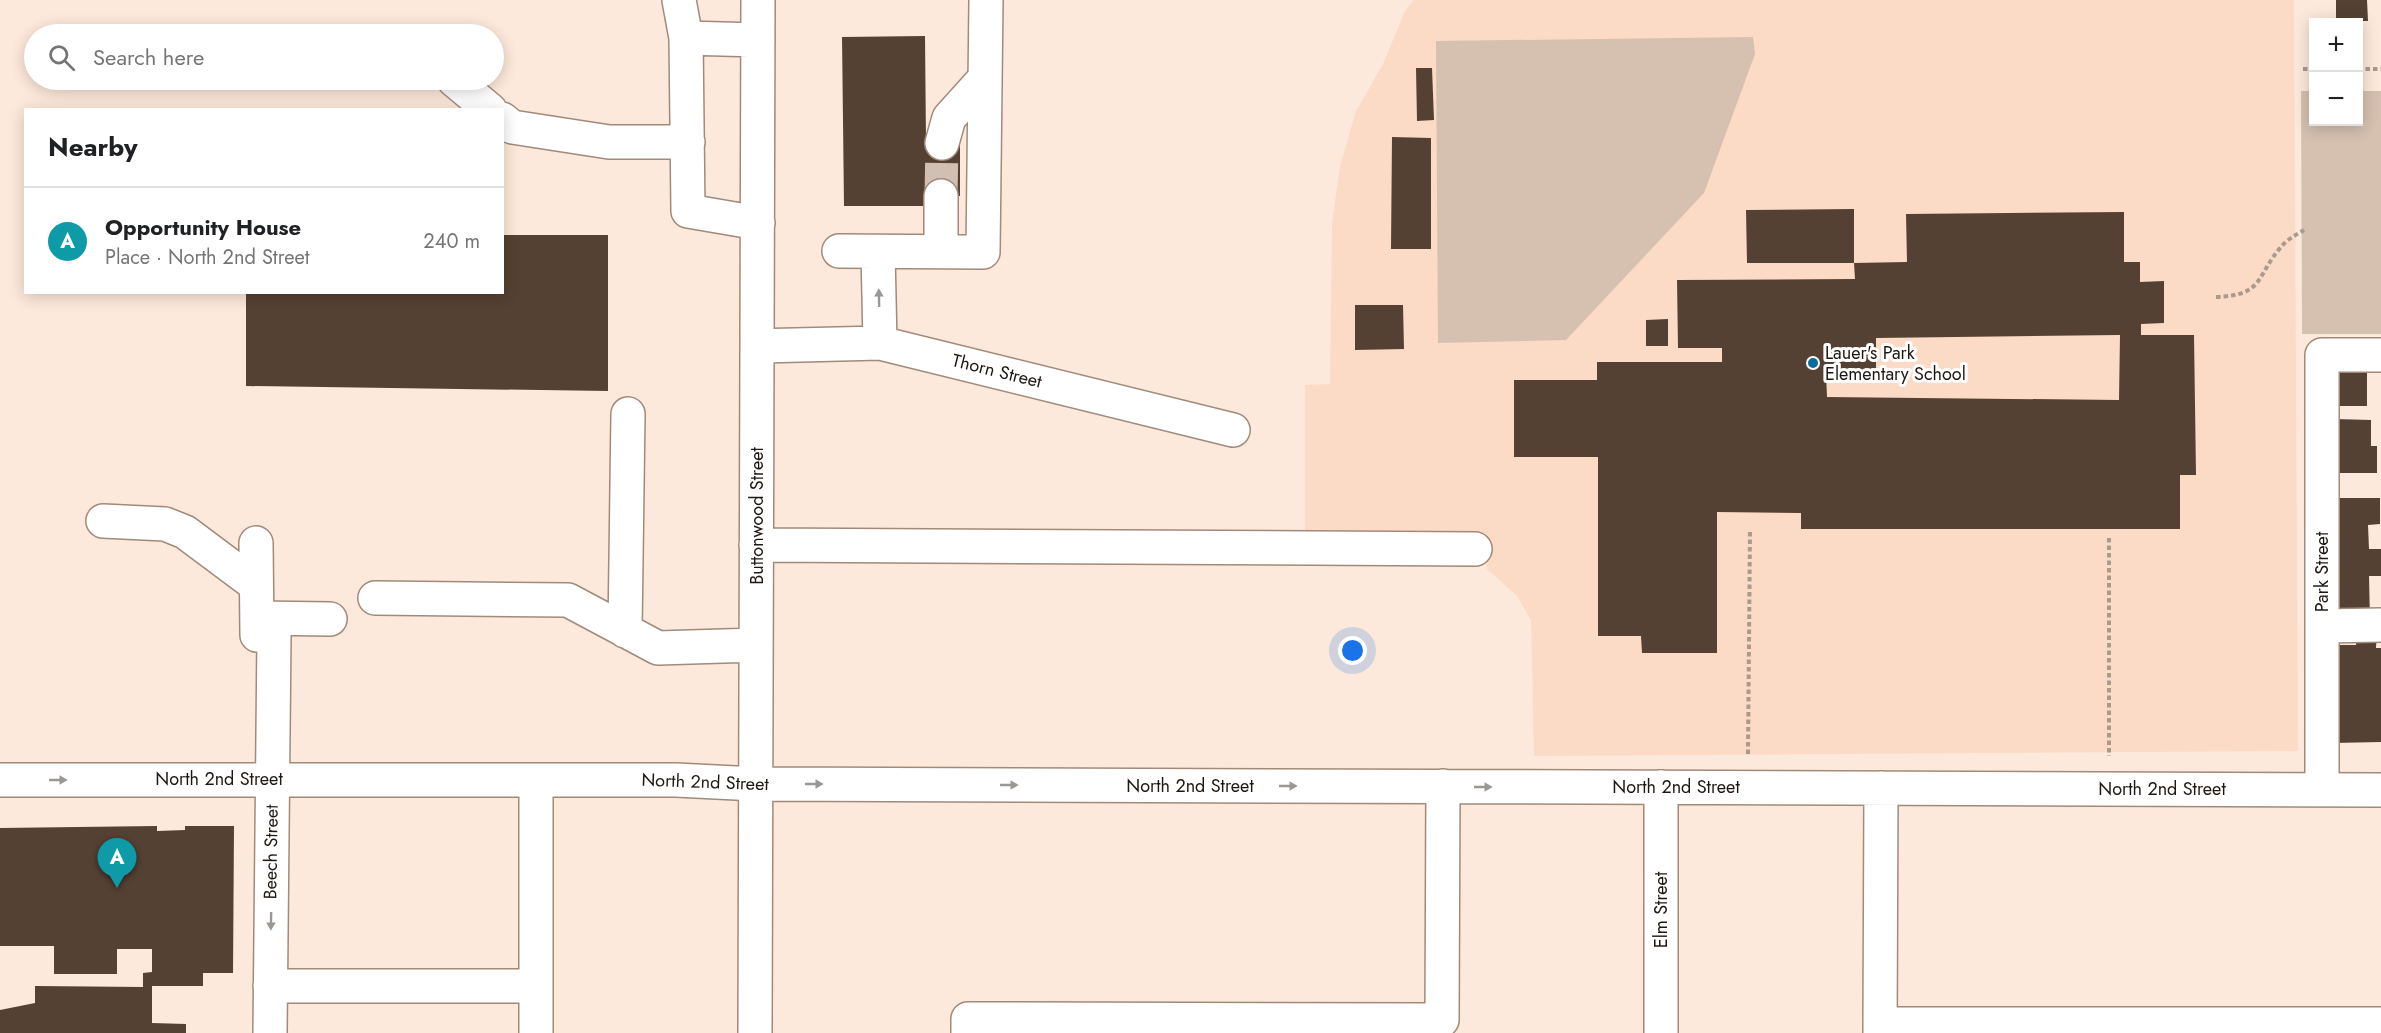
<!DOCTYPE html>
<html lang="en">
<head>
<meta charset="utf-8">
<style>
	body { margin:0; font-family:Jost,sans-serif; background:#f6f6f6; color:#202124 }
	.controls { position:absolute; right:18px; top:18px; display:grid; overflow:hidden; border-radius:0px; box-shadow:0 3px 15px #0003 }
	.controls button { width:54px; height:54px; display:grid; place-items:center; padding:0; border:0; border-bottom:2px solid #e0e0e0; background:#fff; color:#202124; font:30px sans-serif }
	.you { position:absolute; left:1353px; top:651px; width:21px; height:21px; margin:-15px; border:4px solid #fff; border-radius:50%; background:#1a73e8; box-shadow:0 0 0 9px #1a73e833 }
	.badge { display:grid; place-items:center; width:39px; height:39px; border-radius:50%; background:#086b9a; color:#fff; font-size:20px; font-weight:700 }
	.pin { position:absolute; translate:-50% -50px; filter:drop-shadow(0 2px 3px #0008) }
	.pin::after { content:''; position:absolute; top:32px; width:21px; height:18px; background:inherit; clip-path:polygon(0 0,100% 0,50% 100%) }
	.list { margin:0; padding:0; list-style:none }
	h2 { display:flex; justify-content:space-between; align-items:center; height:78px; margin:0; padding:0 24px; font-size:26px }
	h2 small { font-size:20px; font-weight:400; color:#757577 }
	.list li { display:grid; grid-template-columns:39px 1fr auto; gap:18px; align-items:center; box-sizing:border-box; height:108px; padding:0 24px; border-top:2px solid #e0e0e0 }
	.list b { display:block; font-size:22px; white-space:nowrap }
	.list p { margin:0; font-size:20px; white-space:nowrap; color:#757577 }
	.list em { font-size:20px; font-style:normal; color:#757577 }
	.icon { flex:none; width:33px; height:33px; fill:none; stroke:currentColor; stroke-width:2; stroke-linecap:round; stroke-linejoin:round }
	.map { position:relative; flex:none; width:2381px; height:1033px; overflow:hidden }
	.search { position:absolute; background:#fff; box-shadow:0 3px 15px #0003; left:24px; top:24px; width:480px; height:66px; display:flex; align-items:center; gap:15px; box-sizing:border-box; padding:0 21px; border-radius:33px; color:#757577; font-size:22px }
	.panel { position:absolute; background:#fff; box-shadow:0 3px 15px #0003; left:24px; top:108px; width:480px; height:186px; border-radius:0px }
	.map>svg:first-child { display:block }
	.built { fill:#fbdbc5 }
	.green { fill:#d6c0b0 }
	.building { fill:#554133; fill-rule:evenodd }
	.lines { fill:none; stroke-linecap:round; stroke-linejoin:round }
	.minor-tunnel { stroke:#d1bfb3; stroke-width:33; stroke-dasharray:33 16; stroke-linecap:butt }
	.minor-casing { stroke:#a18a7a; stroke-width:36 }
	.path { stroke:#a99a8f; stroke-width:4; stroke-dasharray:4.5 3; stroke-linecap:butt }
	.minor { stroke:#fff; stroke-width:33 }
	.oneway { fill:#9a9794 }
	.poi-dot { fill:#086b9a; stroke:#fff; stroke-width:2 }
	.labels { text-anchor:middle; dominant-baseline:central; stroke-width:6; stroke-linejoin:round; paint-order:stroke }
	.poi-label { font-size:18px; fill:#1f1711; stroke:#fff; text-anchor:start }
	.street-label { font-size:18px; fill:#1f1711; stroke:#fff }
</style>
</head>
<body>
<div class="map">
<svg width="2381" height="1033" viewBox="0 0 2381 1033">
	<rect width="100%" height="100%" fill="#fde9db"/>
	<path class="built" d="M1414,0H2294L2298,751L1534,756L1531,620L1517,596L1487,569L1483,544L1305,541V385L1330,384L1332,223L1340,166L1356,111L1383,64L1405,11Z"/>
	<path class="green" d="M1753,37L1755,54L1704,193L1566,340L1438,343L1436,41Z
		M2301,91H2313L2314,122H2358L2359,91H2381V334H2302Z"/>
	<path class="building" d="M2336,0H2367L2368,21H2336Z
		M925,36L926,143H960V196H924V206H844L842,37Z
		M1416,68H1432L1434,120L1417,121Z
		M1392,137L1431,138V249H1391Z
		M1854,209V263H1747L1746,210Z
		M2124,212V262H2140V282L2164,281V323L2141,324V335H2194L2196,475H2180V529H1801V513L1717,512V653H1642L1641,636H1598V457H1514V380H1597V362H1722V348H1678L1677,280L1855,279L1854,263L1907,262L1906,214ZM2120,335L2119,400L1827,397L1826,373L1876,372V338Z
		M502,235H608V391L246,386V292H502Z
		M1355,305H1403L1404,349L1355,350Z
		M1668,319V346H1646V320Z
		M2334,367H2367V406H2335Z
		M2335,419L2371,420V446H2377V473H2335Z
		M2334,498H2380V524L2368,525L2369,549H2381V576H2369L2370,621H2335Z
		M2357,630H2377L2376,648H2381V742L2333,743L2332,645H2356Z
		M157,826V831L185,830V826H234L233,973H203V986H152V1023L186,1024V1033H0V1010L35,1003V986L143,987V973L152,972V949H117V974H54V946H0V828Z"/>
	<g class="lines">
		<path class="minor-tunnel" d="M941,196L942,143"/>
		<g class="minor-casing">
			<path id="minor" d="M679,0L686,38
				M454,80L490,110
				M502,119L512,127L609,142H688
				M942,143L949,118L985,78
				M941,196V251
				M758,223L688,211L686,38L758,40
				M839,251L983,252L986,0
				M878,252L880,343
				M757,346L880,343L1233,430
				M103,521L165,524L185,532L256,585
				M256,543L257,635H274L270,1033
				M756,545L1475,549
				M375,598L568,600L658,648L756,645
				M257,618L330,619
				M2322,626L2381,625
				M625,631L628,414
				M0,780H676L756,784L2381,790
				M2322,790V355H2381
				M270,986H536
				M1880,1024H2381
				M536,1033V780
				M755,1033L758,0
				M968,1033V1019L1442,1020L1443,786
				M1661,1033V787
				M1880,1033L1881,788"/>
		</g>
		<path class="path" d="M2303,69H2314
			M2358,69H2381
			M2216,297C2265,295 2255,277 2281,247C2286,240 2296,235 2304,230
			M2109,538V756
			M1748,754L1750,529"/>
		<use href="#minor" class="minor"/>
	</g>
	<defs><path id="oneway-solid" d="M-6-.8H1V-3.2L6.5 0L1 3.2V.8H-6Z" transform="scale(1.5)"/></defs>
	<g class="oneway">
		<use href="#oneway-solid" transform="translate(879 298) rotate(-91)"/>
		<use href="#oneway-solid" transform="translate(58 780)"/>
		<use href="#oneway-solid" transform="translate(814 784)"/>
		<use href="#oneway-solid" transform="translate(1009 785)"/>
		<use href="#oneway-solid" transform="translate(1288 786)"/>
		<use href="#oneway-solid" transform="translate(1483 787)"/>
		<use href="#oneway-solid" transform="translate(271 921) rotate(91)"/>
	</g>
	<circle class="poi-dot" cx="1813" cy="363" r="6"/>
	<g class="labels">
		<g class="poi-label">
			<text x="1825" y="353">Lauer's Park<tspan x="1825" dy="21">Elementary School</tspan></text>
		</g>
		<g class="street-label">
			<text transform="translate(997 371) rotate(14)">Thorn Street</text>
			<text transform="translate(757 516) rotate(-90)">Buttonwood Street</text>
			<text transform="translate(2322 572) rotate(-90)">Park Street</text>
			<text x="219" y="779">North 2nd Street</text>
			<text transform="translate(705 782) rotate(2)">North 2nd Street</text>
			<text x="1190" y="786">North 2nd Street</text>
			<text x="1676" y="787">North 2nd Street</text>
			<text x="2162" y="789">North 2nd Street</text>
			<text transform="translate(271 852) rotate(-89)">Beech Street</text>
			<text transform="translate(1661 910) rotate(-90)">Elm Street</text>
		</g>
	</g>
</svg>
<div class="controls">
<button>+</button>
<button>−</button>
</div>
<div class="you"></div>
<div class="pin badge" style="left:117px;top:888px;background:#0f9aa8">A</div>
<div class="search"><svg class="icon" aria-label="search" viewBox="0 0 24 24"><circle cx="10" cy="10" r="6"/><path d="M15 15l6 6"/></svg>Search here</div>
<section class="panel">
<h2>Nearby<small></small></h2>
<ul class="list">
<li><span class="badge" style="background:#0f9aa8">A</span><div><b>Opportunity House</b><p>Place · North 2nd Street</p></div><em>240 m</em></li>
</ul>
</section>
</div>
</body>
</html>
